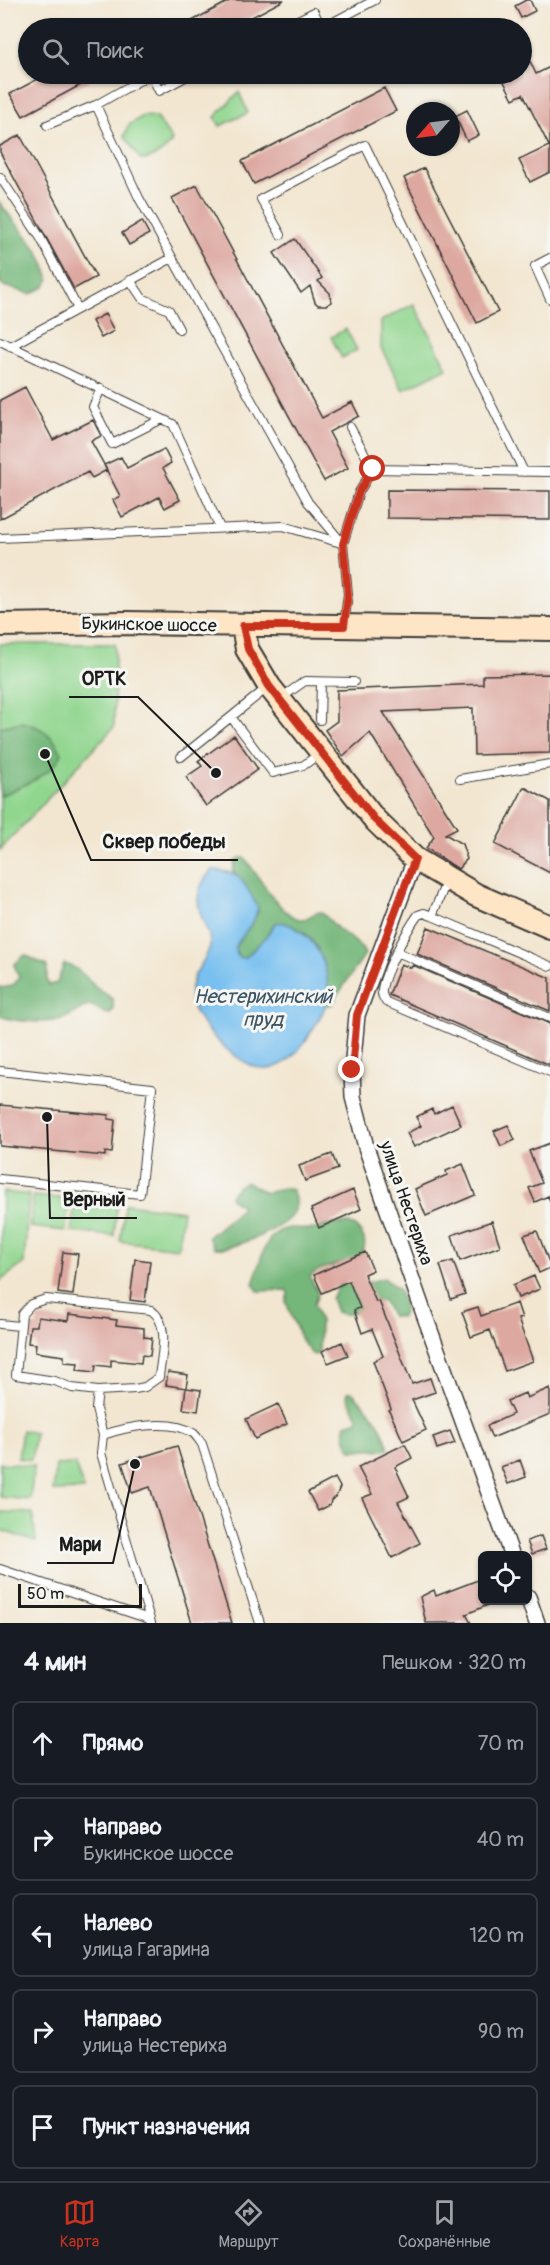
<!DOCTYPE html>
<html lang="ru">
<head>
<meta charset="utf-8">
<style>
	body { margin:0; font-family:Pangolin,sans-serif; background:#20242c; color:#f1f3f6 }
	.controls { position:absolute; right:18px; bottom:18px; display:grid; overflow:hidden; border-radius:9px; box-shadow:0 2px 4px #0004 }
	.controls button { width:54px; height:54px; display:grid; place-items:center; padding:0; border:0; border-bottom:2px solid #363941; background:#171b24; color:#f1f3f6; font:30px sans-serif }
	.compass { position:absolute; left:406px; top:102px; width:54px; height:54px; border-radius:50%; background:#171b24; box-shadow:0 2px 4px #0004; rotate:242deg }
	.scale { position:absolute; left:18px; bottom:15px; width:124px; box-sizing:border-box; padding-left:6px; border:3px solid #1c1c1c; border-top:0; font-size:16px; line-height:21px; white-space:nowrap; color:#1c1c1c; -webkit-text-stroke:4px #f6f6f2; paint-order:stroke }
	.stop { position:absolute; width:18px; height:18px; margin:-14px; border:4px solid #c8321e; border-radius:50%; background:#fff }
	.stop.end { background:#c8321e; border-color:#fff; box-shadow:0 2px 6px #0008 }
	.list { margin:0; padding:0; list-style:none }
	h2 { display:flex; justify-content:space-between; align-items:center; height:78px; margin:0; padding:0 24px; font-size:26px }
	h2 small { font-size:20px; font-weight:400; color:#9ea1a6 }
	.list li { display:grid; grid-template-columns:39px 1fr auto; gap:18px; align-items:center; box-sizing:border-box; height:84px; margin:0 12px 12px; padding:0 12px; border:2px solid #363941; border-radius:9px }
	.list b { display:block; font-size:22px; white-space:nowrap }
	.list p { margin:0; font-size:20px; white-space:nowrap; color:#9ea1a6 }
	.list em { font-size:20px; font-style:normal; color:#9ea1a6 }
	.icon { flex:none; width:33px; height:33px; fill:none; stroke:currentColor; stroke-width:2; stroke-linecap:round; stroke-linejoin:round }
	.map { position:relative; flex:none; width:550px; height:1623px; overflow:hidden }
	.search { position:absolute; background:#171b24; box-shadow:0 2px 4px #0004; left:18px; right:18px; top:18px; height:66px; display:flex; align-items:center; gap:15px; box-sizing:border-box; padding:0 21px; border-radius:33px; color:#9ea1a6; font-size:22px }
	.sheet { height:558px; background:#171b24 }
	nav { display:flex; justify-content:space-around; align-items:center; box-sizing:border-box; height:84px; border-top:2px solid #363941; background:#171b24; font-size:16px; color:#9ea1a6 }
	nav a { display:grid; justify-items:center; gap:3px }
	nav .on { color:#c8321e }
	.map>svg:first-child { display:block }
	.green { fill:#91d68f; stroke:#567956; stroke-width:1.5 }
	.forest { fill:#74b77a; stroke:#486a4b; stroke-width:1.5 }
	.water { fill:#78c0f0; stroke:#4a6e86; stroke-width:1.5 }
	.building { fill:#dda8a0 }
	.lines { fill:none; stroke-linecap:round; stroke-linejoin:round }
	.lane-casing { stroke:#3c3a37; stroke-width:10 }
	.street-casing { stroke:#3c3a37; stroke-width:18 }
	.secondary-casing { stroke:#3c3a37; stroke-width:26 }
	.lane { stroke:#fff; stroke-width:8 }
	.street { stroke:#fff; stroke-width:15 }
	.secondary { stroke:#fee5c5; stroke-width:22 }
	.route { stroke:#c8321e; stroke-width:8 }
	.labels { text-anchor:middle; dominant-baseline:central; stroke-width:6; stroke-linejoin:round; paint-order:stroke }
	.street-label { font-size:18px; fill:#1c1c1c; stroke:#f6f6f2 }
	.water-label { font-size:20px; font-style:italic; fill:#3c5566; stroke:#f6f6f2 }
	.leader { fill:none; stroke:#1c1c1c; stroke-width:2 }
	.callout-dot { fill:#1c1c1c; stroke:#f6f6f2; stroke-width:2 }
	.callout-label { font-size:20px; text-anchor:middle; font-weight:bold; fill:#1c1c1c; stroke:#f6f6f2; stroke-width:6; stroke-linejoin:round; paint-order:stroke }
</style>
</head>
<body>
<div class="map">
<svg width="550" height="1623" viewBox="0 0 550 1623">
	<rect width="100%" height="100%" fill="#f6f6f2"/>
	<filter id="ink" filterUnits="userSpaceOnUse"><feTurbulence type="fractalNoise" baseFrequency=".0167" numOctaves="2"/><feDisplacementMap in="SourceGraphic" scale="12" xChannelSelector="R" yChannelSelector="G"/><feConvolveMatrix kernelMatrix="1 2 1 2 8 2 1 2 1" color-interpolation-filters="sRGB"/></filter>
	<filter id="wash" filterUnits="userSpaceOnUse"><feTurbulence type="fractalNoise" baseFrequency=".008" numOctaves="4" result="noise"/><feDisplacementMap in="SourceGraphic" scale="24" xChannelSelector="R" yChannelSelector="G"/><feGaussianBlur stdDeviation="1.35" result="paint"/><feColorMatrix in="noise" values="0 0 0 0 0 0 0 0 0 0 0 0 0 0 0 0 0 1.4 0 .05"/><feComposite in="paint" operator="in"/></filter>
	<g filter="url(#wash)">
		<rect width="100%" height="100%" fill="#f2e6d0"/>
		<path class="green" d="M239,92L248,113L220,126L215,117Z
			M143,116L156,117L172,140C168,150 151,160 141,160L124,136L129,125Z
			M414,304L447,368L403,390L381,348V321Z
			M346,329L357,350L342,358L331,337Z
			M0,644H115L114,727L0,850Z
			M2,1192L29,1195L24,1263L0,1281Z
			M33,1196L69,1199L66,1231L30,1227Z
			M75,1200L117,1204L114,1236L71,1232Z
			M125,1204L183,1211L178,1248L120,1241Z
			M22,1430L35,1433L31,1460L18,1458Z
			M0,1463L34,1466L30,1500L0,1497Z
			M75,1464L84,1490L53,1491L56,1465Z
			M0,1512L33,1513L36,1542L0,1530Z"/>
		<path class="forest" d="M0,203C18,229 43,247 49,280L45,287L30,294L4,286L0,282Z
			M21,722C40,725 54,736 62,754C52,776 21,786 0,796V727Z
			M239,858H244L247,861C257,875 285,922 303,919C310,918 314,912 321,912C328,918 335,927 343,933C352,940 360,943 365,954L331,1005L326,1004C328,986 324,960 315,944C308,933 288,921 275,923L265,938L246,957L241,958L238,956L235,948L237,944L258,912L257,908L240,878L233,872L235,861Z
			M25,955L47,966V981L49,985L57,983L64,964C78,966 87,979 97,988C103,993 109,995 113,1000V1010L110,1014C101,1014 97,1006 88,1005C80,1009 71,1016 62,1019C45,1024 16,1022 0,1016V987C8,989 16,985 19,977L14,965Z
			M247,1182L266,1193L283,1188L292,1190C295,1197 298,1205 293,1213C285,1228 231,1251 214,1248L208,1237L241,1209L240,1205L231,1199L230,1195L239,1185Z
			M348,1223C356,1227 361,1230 364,1239C371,1267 321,1261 310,1277L318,1293L314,1305L320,1321L319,1351L316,1355L312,1354L301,1340L286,1302L288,1294L287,1290L258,1291L253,1284C261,1263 263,1228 293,1228C300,1228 308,1230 316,1229C321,1229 324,1226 329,1225C335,1224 342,1224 348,1223Z
			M384,1278L399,1290L405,1309L401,1317L392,1316L383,1301C360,1297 359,1321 336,1312L331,1298L340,1285L363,1284Z
			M348,1392H352C371,1412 382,1422 389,1449C380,1452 376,1448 367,1449C361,1449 357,1451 351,1450C347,1442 342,1432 346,1424L356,1421L358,1417L347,1397Z"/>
		<path class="water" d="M212,870C242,870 245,884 258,908L254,920L237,944L235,948L238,956L241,958L246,957L265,938L275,923C286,921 295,927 304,934C323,950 332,979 326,1004C322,1017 313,1028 306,1040C297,1053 285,1067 267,1069C244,1072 189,1020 190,995C191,970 207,963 210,945C211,939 208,933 206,928C195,904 194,889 212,870Z"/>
		<g id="blocks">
			<path class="building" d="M231,0H284L231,28H179Z
				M526,0H530L535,11L521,18L515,6Z
				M522,44L536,74L550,67V172L530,182L519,160L549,146L523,94L513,99L500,74H522Z
				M47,74H101L23,116L10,94Z
				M384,88L396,111L254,184L242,161Z
				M467,110L479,135L467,141L455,116Z
				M20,135L96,277L74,289L0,152V146Z
				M424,168L498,312L477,323L404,178Z
				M197,185L322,418L352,402L359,416L329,432L348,468L324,481L172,198Z
				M142,221L149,234L129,245L122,233Z
				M295,239L322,278L318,281L330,293L331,302L327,305H318L315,302L310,286L301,293L274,253Z
				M105,314L114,331L101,338L92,321Z
				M25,387L53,440L93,420L101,436L91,441L107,470L92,478L88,472L0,519V400Z
				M164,449L171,463L163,468L180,500L165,508L159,497L122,517L113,500L120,496L104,465L121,457L127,468Z
				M387,490L550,491V520L387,518Z
				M550,674V753L474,755L473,708L383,712L457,828L445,834L462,844L467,859L458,869L426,848L434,837L370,733L343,756L325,730L337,721V690L483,684V675Z
				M234,735L258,769L206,806L186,777L202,766L198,761Z
				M524,787L550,801V873L495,844Z
				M428,927L550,978V1011L417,954Z
				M401,964L411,968L413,965L550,1024V1065L389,995Z
				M0,1105L109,1115L108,1119L115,1120L112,1153L105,1152V1156L0,1146Z
				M452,1105L461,1125L414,1147L407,1133L421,1126L416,1117L432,1109L434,1114Z
				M508,1125L515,1140L501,1146L494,1131Z
				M550,1143V1201L548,1196L535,1202L529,1188L542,1183L529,1151Z
				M332,1154L338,1169L305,1181L299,1166Z
				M463,1164L475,1195L426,1216L415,1189L447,1175L446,1171Z
				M353,1190L361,1209L319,1228L311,1209Z
				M492,1221L500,1246L460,1261L452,1235Z
				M537,1231L550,1265V1268L539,1273L524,1235Z
				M63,1252L78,1254L73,1295L58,1293Z
				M365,1252L373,1270L364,1274L376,1302L379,1301L412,1384L430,1378L435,1392L412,1400L426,1430L403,1441L389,1410L391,1409L373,1361L383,1356L372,1329L362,1333L354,1310L360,1308L349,1281L322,1293L314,1275Z
				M135,1259L150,1261L145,1302L130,1300Z
				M453,1261L465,1294L451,1299L440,1265Z
				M534,1276L540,1289L518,1298L513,1285Z
				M517,1303L522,1318L518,1319L533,1361L505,1371L490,1330L471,1337L462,1312L478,1307L481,1316Z
				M69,1314L117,1320L116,1325L144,1328V1337L152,1338L150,1356L142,1355L141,1363L111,1360V1367L96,1365L95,1372L77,1370L78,1363L64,1362V1356L35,1352L36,1344L28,1343L30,1326H37L38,1317L68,1321Z
				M342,1342L348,1355L328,1363L322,1351Z
				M168,1372L188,1375L186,1388L166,1385Z
				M186,1388L201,1390L198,1411L183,1409Z
				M550,1388V1414L492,1438L487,1426L513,1414L507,1401L525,1393L527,1398Z
				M278,1404L287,1424L255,1439L246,1419Z
				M450,1431L455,1443L437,1449L433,1437Z
				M405,1444L412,1458L395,1467L409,1497L398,1502L420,1543L392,1558L362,1498L372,1494L358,1467Z
				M177,1446L218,1578L232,1623H192L150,1487L132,1493L122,1463Z
				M520,1460L526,1477L508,1484L501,1467Z
				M335,1478L340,1487L336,1497L331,1500L330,1505L318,1511L308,1492Z
				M541,1536L546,1549L532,1554L527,1541Z
				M478,1580L483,1592V1600H486L488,1605L466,1614L471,1623H426L420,1597L434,1590L436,1596Z"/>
		</g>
	</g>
	<g filter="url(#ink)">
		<use href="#blocks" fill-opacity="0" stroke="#3c3a37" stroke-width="1.5"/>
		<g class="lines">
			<g class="lane-casing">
				<path id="lane" d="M282,28L314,12L322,28L375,0
					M96,105L139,198L308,502L343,544
					M47,125L96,105L151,74L159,91L191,74
					M0,177L40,237L78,309
					M281,235L261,199L365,145L524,472
					M550,258L535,266L550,299
					M130,280L142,298L169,310L179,329
					M0,341L173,424L220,528
					M10,346L172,258
					M101,388L93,407L112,444L162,419
					M350,427L373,469
					M0,538L283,526L341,543
					M344,625L348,594L343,544L359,492L373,469L550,472
					M268,687L231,717L273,773L304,765L319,754
					M281,698L305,681L354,682
					M320,720L321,682
					M181,757L231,717
					M460,779L550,764
					M447,880L432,916L550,966
					M432,916L424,913L418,915C407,930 385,971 382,989C381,994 383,998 386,1002L550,1072
					M397,952L550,1018
					M0,1071L152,1088L140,1194L0,1179
					M46,1299L151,1310C171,1324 161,1356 159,1377L145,1387L135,1389L98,1391L72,1388L55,1381L16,1375L22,1314L31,1304Z
					M0,1324L19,1326
					M98,1391L96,1409L103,1435L101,1453L151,1623
					M103,1435C126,1427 171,1418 193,1433C196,1435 199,1440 202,1444L260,1623
					M0,1569L149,1619"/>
			</g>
			<g class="street-casing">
				<path id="street" d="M415,859L357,1015L352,1070L353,1097L366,1147L424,1314L512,1556
					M528,1597L537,1623"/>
			</g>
			<g class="secondary-casing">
				<path id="secondary" d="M0,625L126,623L550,629
					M243,626L247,649L269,686L375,820L415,859L476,895L550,927"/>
			</g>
			<use href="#lane" class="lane"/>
			<use href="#street" class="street"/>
			<use href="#secondary" class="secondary"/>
		</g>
	</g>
	<g class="lines" filter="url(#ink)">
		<path class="route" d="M352,1070L357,1015L415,859L375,820L269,686L248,649L243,626H344L348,594L343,544L359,492L373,469"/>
	</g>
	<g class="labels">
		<g class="street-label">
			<text transform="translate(149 625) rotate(1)">Букинское шоссе</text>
			<text transform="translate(406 1203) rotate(71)">улица Нестериха</text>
		</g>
		<g class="water-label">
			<text x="263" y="996">Нестерихинский<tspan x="263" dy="23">пруд</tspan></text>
		</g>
	</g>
	<path class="leader" d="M216 773L138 697H69M45 754L91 860H238M47 1117L50 1218H137M135 1464L113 1563H47"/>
	<g class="callout-dot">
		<circle cx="216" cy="773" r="6"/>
		<circle cx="45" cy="754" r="6"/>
		<circle cx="47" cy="1117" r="6"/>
		<circle cx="135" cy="1464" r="6"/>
	</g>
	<g class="callout-label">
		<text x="104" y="685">ОРТК</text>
		<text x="164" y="848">Сквер победы</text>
		<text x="94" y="1206">Верный</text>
		<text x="80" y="1551">Мари</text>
	</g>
</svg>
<div class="controls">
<button><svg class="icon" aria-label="locate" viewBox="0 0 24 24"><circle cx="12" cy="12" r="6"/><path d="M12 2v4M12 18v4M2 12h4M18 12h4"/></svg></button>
</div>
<svg class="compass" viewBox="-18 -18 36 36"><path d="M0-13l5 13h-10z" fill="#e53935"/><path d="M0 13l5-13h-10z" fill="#9ea1a6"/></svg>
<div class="scale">50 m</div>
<div class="stop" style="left:373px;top:469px"></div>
<div class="stop end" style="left:352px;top:1070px"></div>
<div class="search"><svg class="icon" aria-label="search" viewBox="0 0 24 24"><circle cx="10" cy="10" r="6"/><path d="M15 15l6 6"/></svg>Поиск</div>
</div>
<section class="sheet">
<h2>4 мин<small>Пешком · 320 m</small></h2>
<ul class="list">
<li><svg class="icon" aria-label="ahead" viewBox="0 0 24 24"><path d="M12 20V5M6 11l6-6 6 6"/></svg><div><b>Прямо</b></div><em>70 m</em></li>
<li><svg class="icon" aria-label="right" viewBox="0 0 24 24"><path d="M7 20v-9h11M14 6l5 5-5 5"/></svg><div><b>Направо</b><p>Букинское шоссе</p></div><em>40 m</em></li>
<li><svg class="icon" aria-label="left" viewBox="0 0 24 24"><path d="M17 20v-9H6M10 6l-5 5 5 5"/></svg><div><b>Налево</b><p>улица Гагарина</p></div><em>120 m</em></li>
<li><svg class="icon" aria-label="right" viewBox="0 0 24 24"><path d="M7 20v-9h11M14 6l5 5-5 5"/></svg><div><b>Направо</b><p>улица Нестериха</p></div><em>90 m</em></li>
<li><svg class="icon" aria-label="arrive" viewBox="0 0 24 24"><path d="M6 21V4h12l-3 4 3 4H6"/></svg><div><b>Пункт назначения</b></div></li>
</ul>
</section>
<nav>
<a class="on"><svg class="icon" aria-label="map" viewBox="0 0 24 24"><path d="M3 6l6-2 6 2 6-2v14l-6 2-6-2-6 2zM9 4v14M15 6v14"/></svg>Карта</a>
<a><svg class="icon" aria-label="directions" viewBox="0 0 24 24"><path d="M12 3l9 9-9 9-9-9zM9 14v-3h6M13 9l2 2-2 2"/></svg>Маршрут</a>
<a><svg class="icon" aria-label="saved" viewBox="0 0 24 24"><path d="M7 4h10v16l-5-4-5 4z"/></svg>Сохранённые</a>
</nav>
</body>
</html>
